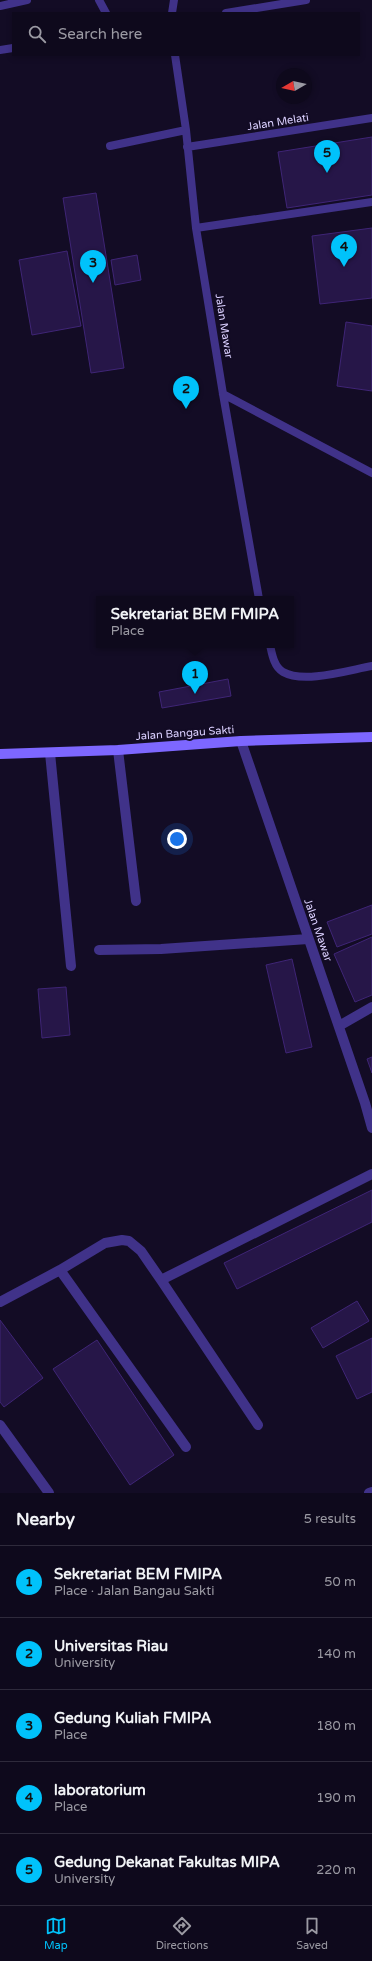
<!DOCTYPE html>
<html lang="en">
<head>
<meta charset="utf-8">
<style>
	body { margin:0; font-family:"Varela Round",sans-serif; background:#171225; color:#f1f3f6 }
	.compass { position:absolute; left:276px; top:68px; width:36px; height:36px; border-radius:50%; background:#0e091c; box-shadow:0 2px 6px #0003; rotate:261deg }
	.you { position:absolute; left:177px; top:839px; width:14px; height:14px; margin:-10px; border:3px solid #fff; border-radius:50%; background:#1a73e8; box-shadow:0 0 0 6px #1a73e833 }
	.badge { display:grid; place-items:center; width:26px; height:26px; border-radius:50%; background:#00c2fb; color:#111; font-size:13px; font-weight:700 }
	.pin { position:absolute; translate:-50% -33px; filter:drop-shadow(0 1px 2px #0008) }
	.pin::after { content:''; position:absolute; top:21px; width:14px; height:12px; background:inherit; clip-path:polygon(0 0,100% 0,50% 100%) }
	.popup { position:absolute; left:96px; top:596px; width:198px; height:52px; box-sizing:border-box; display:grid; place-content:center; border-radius:0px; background:#0e091c; filter:drop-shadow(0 1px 3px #0005); font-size:13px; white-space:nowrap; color:#9b9aa3 }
	.popup b { font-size:15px; color:#f1f3f6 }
	.popup::after { content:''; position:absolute; left:50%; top:100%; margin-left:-8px; border:8px solid transparent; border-top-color:#0e091c }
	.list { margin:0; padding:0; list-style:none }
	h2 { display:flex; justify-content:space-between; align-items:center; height:52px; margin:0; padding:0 16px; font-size:17px }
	h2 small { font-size:13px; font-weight:400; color:#9b9aa3 }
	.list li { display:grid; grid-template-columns:26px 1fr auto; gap:12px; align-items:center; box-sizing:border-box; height:72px; padding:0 16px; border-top:1px solid #2e2a3b }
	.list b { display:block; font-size:15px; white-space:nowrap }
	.list p { margin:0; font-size:13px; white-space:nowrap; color:#9b9aa3 }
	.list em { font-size:13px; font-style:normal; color:#9b9aa3 }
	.icon { flex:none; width:22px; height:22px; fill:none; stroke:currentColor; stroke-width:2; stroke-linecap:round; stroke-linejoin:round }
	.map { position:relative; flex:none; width:372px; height:1493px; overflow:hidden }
	.search { position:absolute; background:#0e091c; box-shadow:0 2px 6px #0003; left:12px; right:12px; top:12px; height:44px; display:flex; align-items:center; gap:10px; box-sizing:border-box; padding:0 14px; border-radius:0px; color:#9b9aa3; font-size:15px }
	.sheet { height:412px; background:#0e091c }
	nav { display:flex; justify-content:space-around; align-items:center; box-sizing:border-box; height:56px; border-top:1px solid #2e2a3b; background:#0e091c; font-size:11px; color:#9b9aa3 }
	nav a { display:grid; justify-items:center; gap:2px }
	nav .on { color:#00c2fb }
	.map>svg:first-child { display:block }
	.building { fill:#261648; stroke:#3f2576 }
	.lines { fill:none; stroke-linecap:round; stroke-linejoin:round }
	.lane { stroke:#403289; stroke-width:8 }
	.street { stroke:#403289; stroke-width:10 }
	.secondary { stroke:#7d67ff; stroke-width:10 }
	.labels { text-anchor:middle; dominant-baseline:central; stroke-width:4; stroke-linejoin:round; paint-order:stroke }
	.street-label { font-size:11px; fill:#dbd0ff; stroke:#130c25 }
</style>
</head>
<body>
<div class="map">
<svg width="372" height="1493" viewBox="0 0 372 1493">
	<rect width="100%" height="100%" fill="#130c25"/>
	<path class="building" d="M372,137V195L287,208L278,152Z
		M96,193L124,368L91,373L63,198Z
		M372,228V298L320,304L312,236Z
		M67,251L81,326L32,335L19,260Z
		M137,255L141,280L115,285L111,260Z
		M346,322L372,326V391L337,386Z
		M228,679L231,696L162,708L159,692Z
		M372,905V934L337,947L327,922Z
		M372,937V995L355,1002L334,954Z
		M292,959L312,1047L286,1053L266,965Z
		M66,987L70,1035L42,1038L38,989Z
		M372,1057V1073L367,1059Z
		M372,1190V1222L237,1289L224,1263Z
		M357,1301L369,1321L323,1348L311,1328Z
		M0,1320L43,1378L4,1407L0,1402Z
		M372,1338V1392L357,1399L336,1356Z
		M97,1340L174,1455L130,1485L53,1369Z"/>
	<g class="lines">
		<path class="lane" d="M99,0L106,13
			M0,6L27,0
			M172,13L174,0
			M226,13L306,0
			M0,50L13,48
			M175,55L186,130L196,228L223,394L259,599
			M110,146L186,130
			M187,147L372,118
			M196,228L372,202
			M223,394L372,473
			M270,645C272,654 274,667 283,672C304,684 349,670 372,666"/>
		<path class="street" d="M241,741L365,1103L372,1128
			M118,750L136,901
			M50,753L71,966
			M99,950L161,949L308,939
			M339,1026L372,1007
			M60,1270L186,1447
			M161,1280L372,1174
			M0,1302L60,1270L105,1243L122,1240L129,1241L141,1251L161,1280L258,1425
			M0,1425L49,1493
			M369,1493L372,1492"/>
		<path class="secondary" d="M0,754L118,750L241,741L372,737"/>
	</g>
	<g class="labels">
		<g class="street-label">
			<text transform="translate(278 122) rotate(-9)">Jalan Melati</text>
			<text transform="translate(224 326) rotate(81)">Jalan Mawar</text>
			<text transform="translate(185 733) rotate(-4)">Jalan Bangau Sakti</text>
			<text transform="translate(318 930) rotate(71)">Jalan Mawar</text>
		</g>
	</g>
</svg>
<svg class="compass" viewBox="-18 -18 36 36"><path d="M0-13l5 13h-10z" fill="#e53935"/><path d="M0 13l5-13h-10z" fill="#9b9aa3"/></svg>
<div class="you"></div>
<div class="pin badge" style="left:195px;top:694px">1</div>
<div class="popup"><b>Sekretariat BEM FMIPA</b>Place</div>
<div class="pin badge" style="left:186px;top:409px">2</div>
<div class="pin badge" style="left:93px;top:283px">3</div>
<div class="pin badge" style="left:344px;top:267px">4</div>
<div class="pin badge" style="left:327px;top:173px">5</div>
<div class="search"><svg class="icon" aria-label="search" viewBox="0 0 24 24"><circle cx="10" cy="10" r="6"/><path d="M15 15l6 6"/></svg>Search here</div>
</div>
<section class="sheet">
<h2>Nearby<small>5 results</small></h2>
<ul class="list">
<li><span class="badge">1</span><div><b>Sekretariat BEM FMIPA</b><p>Place · Jalan Bangau Sakti</p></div><em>50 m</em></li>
<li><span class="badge">2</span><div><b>Universitas Riau</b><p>University</p></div><em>140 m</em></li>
<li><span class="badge">3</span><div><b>Gedung Kuliah FMIPA</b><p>Place</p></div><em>180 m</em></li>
<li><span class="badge">4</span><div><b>laboratorium</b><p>Place</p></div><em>190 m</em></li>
<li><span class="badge">5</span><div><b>Gedung Dekanat Fakultas MIPA</b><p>University</p></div><em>220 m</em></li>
</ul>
</section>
<nav>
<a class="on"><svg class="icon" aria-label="map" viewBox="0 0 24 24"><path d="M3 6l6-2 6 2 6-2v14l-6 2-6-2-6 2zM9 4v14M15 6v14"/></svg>Map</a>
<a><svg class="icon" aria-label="directions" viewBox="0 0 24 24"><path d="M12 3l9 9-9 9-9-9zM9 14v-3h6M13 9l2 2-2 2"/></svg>Directions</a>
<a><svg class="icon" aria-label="saved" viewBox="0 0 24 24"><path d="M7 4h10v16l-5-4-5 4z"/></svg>Saved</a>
</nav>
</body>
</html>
